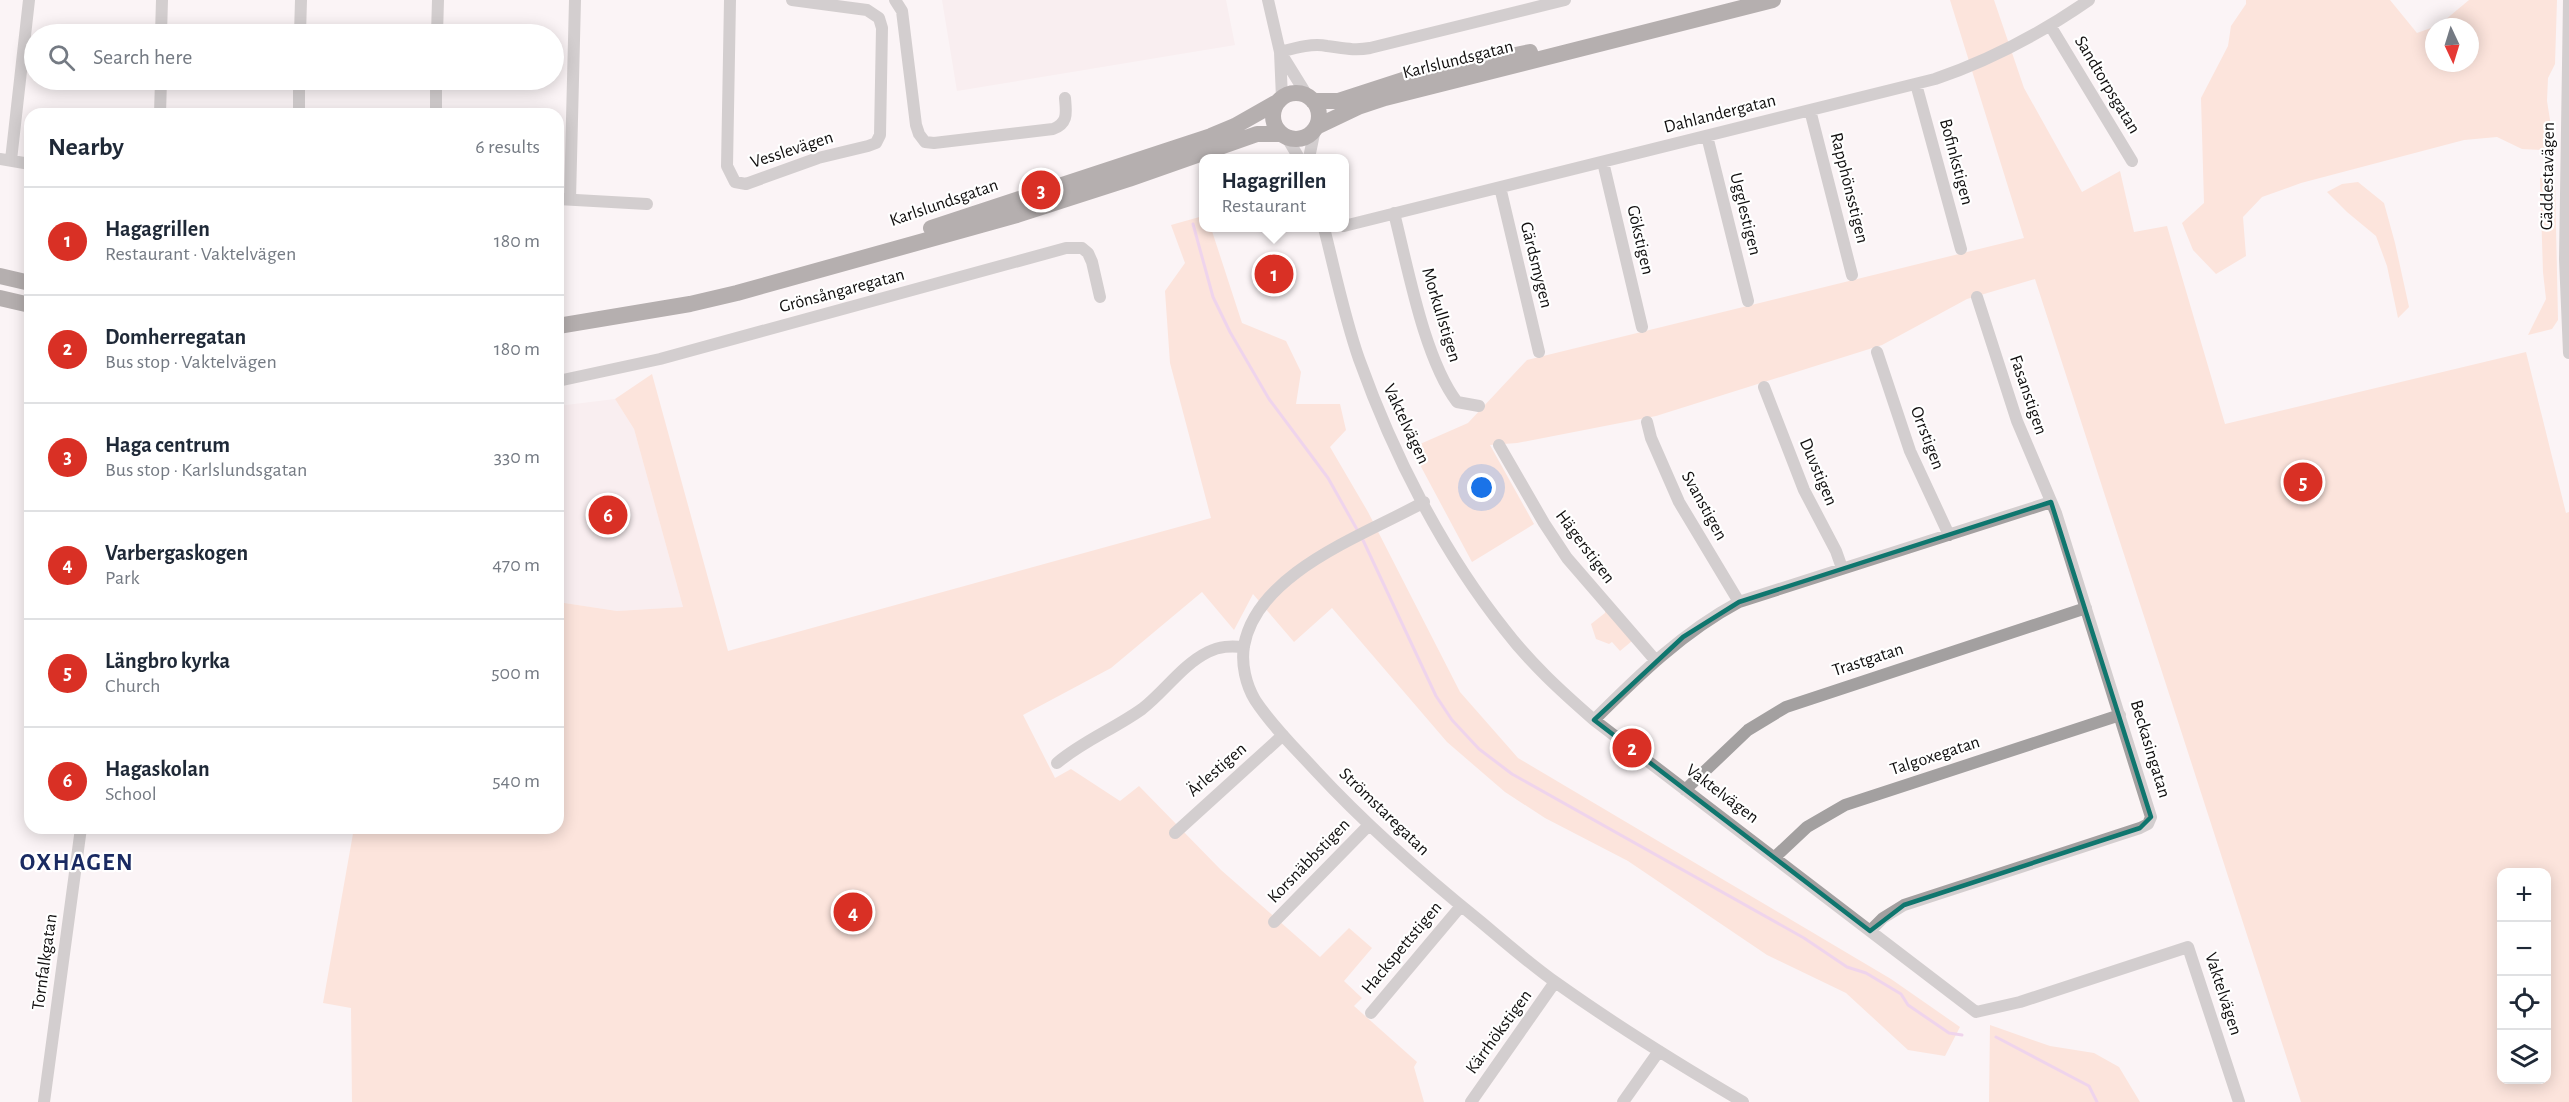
<!DOCTYPE html>
<html lang="en">
<head>
<meta charset="utf-8">
<style>
	body { margin:0; font-family:"Alegreya Sans",sans-serif; background:#f6f6f7; color:#1f2937 }
	.controls { position:absolute; right:18px; bottom:18px; display:grid; overflow:hidden; border-radius:12px; box-shadow:0 3px 15px #0003 }
	.controls button { width:54px; height:54px; display:grid; place-items:center; padding:0; border:0; border-bottom:2px solid #e0e1e3; background:#fff; color:#1f2937; font:30px sans-serif }
	.compass { position:absolute; left:2425px; top:18px; width:54px; height:54px; border-radius:50%; background:#fff; box-shadow:0 3px 15px #0003; rotate:176deg }
	.you { position:absolute; left:1482px; top:488px; width:21px; height:21px; margin:-15px; border:4px solid #fff; border-radius:50%; background:#1a73e8; box-shadow:0 0 0 9px #1a73e833 }
	.badge { display:grid; place-items:center; width:39px; height:39px; border-radius:50%; background:#d93025; color:#fff; font-size:20px; font-weight:700 }
	.pin { position:absolute; translate:-50% -50%; border:3px solid #fff; box-shadow:0 2px 6px #0006 }
	.popup { position:absolute; left:1199px; top:154px; width:150px; height:78px; box-sizing:border-box; display:grid; place-content:center; border-radius:12px; background:#fff; filter:drop-shadow(0 2px 4px #0005); font-size:20px; white-space:nowrap; color:#747a83 }
	.popup b { font-size:22px; color:#1f2937 }
	.popup::after { content:''; position:absolute; left:50%; top:100%; margin-left:-12px; border:12px solid transparent; border-top-color:#fff }
	.list { margin:0; padding:0; list-style:none }
	h2 { display:flex; justify-content:space-between; align-items:center; height:78px; margin:0; padding:0 24px; font-size:26px }
	h2 small { font-size:20px; font-weight:400; color:#747a83 }
	.list li { display:grid; grid-template-columns:39px 1fr auto; gap:18px; align-items:center; box-sizing:border-box; height:108px; padding:0 24px; border-top:2px solid #e0e1e3 }
	.list b { display:block; font-size:22px; white-space:nowrap }
	.list p { margin:0; font-size:20px; white-space:nowrap; color:#747a83 }
	.list em { font-size:20px; font-style:normal; color:#747a83 }
	.icon { flex:none; width:33px; height:33px; fill:none; stroke:currentColor; stroke-width:2; stroke-linecap:round; stroke-linejoin:round }
	.map { position:relative; flex:none; width:2569px; height:1102px; overflow:hidden }
	.search { position:absolute; background:#fff; box-shadow:0 3px 15px #0003; left:24px; top:24px; width:540px; height:66px; display:flex; align-items:center; gap:15px; box-sizing:border-box; padding:0 21px; border-radius:33px; color:#747a83; font-size:22px }
	.panel { position:absolute; background:#fff; box-shadow:0 3px 15px #0003; left:24px; top:108px; width:540px; height:726px; border-radius:18px }
	.map>svg:first-child { display:block }
	.built { fill:#f6e6e9 }
	.green { fill:#fcd0bd; fill-rule:evenodd }
	.lines { fill:none; stroke-linecap:round; stroke-linejoin:round }
	.stream { stroke:#e1ade1; stroke-width:3 }
	.minor { stroke:#a3a0a0; stroke-width:12 }
	.major { stroke:#605b5a; stroke-width:16 }
	.marked { fill:none; stroke:#0f766e; stroke-width:4.5; stroke-linejoin:round }
	.labels { text-anchor:middle; dominant-baseline:central; stroke-width:4.5; stroke-linejoin:round; paint-order:stroke }
	.street-label { font-size:18px; fill:#110f0f; stroke:#fff }
	.district-label { font-size:24px; font-weight:bold; letter-spacing:1.5px; fill:#1a2a62; stroke:#fff }
</style>
</head>
<body>
<div class="map">
<svg width="2569" height="1102" viewBox="0 0 2569 1102">
	<rect width="100%" height="100%" fill="#fbf4f5"/>
	<path class="built" d="M942,0H1226L1235,45L957,91Z
		M615,399L634,429L683,607L617,611L558,602V406Z"/>
	<path class="green" d="M1950,0H1994L2024,88L2082,192L2120,171L2134,232L2167,226L2225,424L2526,352L2566,513L2569,512V1102H2301L2035,279L1967,299L1882,345L1656,416L1517,443L1490,445L1534,524L1472,562L1411,448L1468,423L1527,360L2024,238ZM2502,872H2546V1080H2502Z
		M2246,0H2390L2417,33L2439,25L2469,0H2557L2555,64L2548,78L2547,101L2554,145L2552,161L2544,162V150L2522,149L2497,137L2464,140L2301,183L2262,197L2243,217L2246,256L2216,274L2193,250L2182,223L2204,203L2201,98L2228,46L2231,26L2246,4ZM2434,27H2470V63H2434Z
		M2540,178L2555,179L2558,320L2552,329L2528,335L2546,299L2543,272Z
		M2358,182L2384,203L2395,243L2409,307L2398,318L2387,266L2376,236L2347,212L2327,192L2342,184Z
		M1203,216L1204,228H1211L1242,323L1286,341L1301,372L1296,404H1340L1346,430L1330,447L1368,512L1460,692L1518,758L1891,979L1960,1027L1945,1056L1908,1050L1846,993L1767,955L1628,861L1545,818L1505,792L1447,742L1332,608L1294,642L1253,594L1234,630L1202,592L1111,668L1023,715L1055,778L1071,769L1120,801L1139,786L1221,870L1320,957L1349,928L1372,948L1344,981L1362,998L1354,1006L1417,1062L1414,1067L1424,1102H352L351,1008L323,1003L354,828H558V602L617,611L683,607L634,429L615,399L652,374L728,651L1211,518L1170,363L1165,291L1185,263L1171,225Z
		M1605,610L1632,641L1620,651L1612,642L1609,644L1596,639L1591,624L1605,613Z
		M1990,1025L2050,1046L2094,1053L2119,1067L2140,1102H1989Z"/>
	<g class="lines">
		<path class="stream" d="M1193,224L1213,297L1230,332L1269,399L1328,478L1359,533
			M1362,538L1436,696L1452,720L1479,749L1512,774L1804,938L1847,967L1866,973L1901,994L1908,1005L1949,1033L1962,1035
			M1996,1037L2089,1086L2097,1102"/>
		<path class="minor" d="M730,0L727,166L735,182L746,184L818,158L868,146L876,143L880,135L882,28L879,18L867,10L792,0
			M895,0L902,11L916,125L919,134L925,142L934,143L1053,129C1069,123 1066,112 1065,98
			M1268,0L1280,52L1282,98
			M2569,0L2565,259L2569,353
			M2051,27L2132,161
			M161,34L162,0
			M300,34L301,0
			M437,34L438,0
			M1280,52C1295,48 1312,43 1327,46C1343,48 1354,51 1370,48L1565,0
			M1282,55L1308,97
			M1916,84L1961,249
			M1810,110L1852,275
			M160,114L161,80
			M299,114V80
			M436,114V80
			M1286,136L1299,158
			M1707,136L1748,301
			M1309,158L1315,129
			M0,159L30,164
			M11,160L29,0
			M1603,162L1642,327
			M1500,187L1539,352
			M558,199L647,204
			M570,199L575,0
			M1394,213C1408,268 1424,358 1457,402L1479,406
			M1344,226L1935,79C1991,60 2040,34 2089,0
			M1324,228C1335,271 1344,316 1359,359C1393,454 1442,551 1505,630C1531,664 1562,692 1594,720L1976,1012L2020,1002L2188,947L2239,1102
			M1877,352L1910,451L1949,535
			M558,381L660,359L1066,248H1082L1088,253L1092,262L1100,297
			M1764,387L1804,490L1836,551L1842,568
			M1647,422L1651,438L1679,502L1739,602
			M1499,445L1544,523L1567,558L1656,661
			M1424,502C1365,535 1257,572 1244,646C1241,664 1246,685 1255,700C1272,726 1295,748 1316,771C1367,826 1423,875 1481,922C1506,943 1531,965 1558,984C1617,1026 1680,1065 1743,1102
			M1594,720C1639,675 1683,632 1739,602L2051,502
			M1057,763C1083,741 1114,729 1142,709C1165,691 1182,665 1208,652C1220,646 1230,646 1244,647
			M1685,790L1748,730L1786,707L2086,608
			M1175,833L1283,735
			M1775,857L1807,827L1845,805L2120,715
			M1274,922L1369,825
			M1870,931L1883,918L1904,905L2140,828L2148,824L2151,817L2056,513L2017,421L1977,297
			M1371,1013L1461,906
			M44,1102L81,828
			M1471,1102L1555,982
			M1623,1102L1659,1051"/>
		<path class="major" d="M1273 116a23 23 0 1 1 46 0a23 23 0 1 1-46 0Z
			M1313,101H1338L1418,75L1530,52
			M1316,127L1358,107L1385,98L1773,0
			M931,228L1211,136L1235,126L1279,101
			M0,276L30,283
			M0,298L30,305
			M558,326L690,304L737,293L1017,215L1129,179L1257,134H1282"/>
	</g>
	<path d="M0 0H2569V1102H0ZM2051,502L2151,817L2140,828L1904,905L1870,931L1594,720L1683,637L1739,602Z" fill="#fbf4f5" fill-opacity=".55" fill-rule="evenodd"/>
	<path class="marked" d="M2051,502L2151,817L2140,828L1904,905L1870,931L1594,720L1683,637L1739,602Z"/>
	<g class="labels">
		<g class="street-label">
			<text transform="translate(1458 60) rotate(-14)">Karlslundsgatan</text>
			<text transform="translate(2107 85) rotate(59)">Sandtorpsgatan</text>
			<text transform="translate(1720 114) rotate(-14)">Dahlandergatan</text>
			<text transform="translate(792 150) rotate(-18)">Vesslevägen</text>
			<text transform="translate(1956 162) rotate(75)">Bofinkstigen</text>
			<text transform="translate(2548 176) rotate(-89)">Gäddestavägen</text>
			<text transform="translate(1849 188) rotate(76)">Rapphönsstigen</text>
			<text transform="translate(944 203) rotate(-19)">Karlslundsgatan</text>
			<text transform="translate(1745 214) rotate(76)">Ugglestigen</text>
			<text transform="translate(1640 240) rotate(77)">Gökstigen</text>
			<text transform="translate(1536 265) rotate(76)">Gärdsmygen</text>
			<text transform="translate(842 291) rotate(-15)">Grönsångaregatan</text>
			<text transform="translate(1441 315) rotate(73)">Morkullstigen</text>
			<text transform="translate(2028 395) rotate(71)">Fasanstigen</text>
			<text transform="translate(1406 424) rotate(65)">Vaktelvägen</text>
			<text transform="translate(1927 438) rotate(69)">Orrstigen</text>
			<text transform="translate(1818 472) rotate(67)">Duvstigen</text>
			<text transform="translate(1704 506) rotate(61)">Svanstigen</text>
			<text transform="translate(1585 547) rotate(53)">Hägerstigen</text>
			<text transform="translate(1868 660) rotate(-18)">Trastgatan</text>
			<text transform="translate(2150 749) rotate(73)">Beckasingatan</text>
			<text transform="translate(1935 756) rotate(-18)">Talgoxegatan</text>
			<text transform="translate(1217 770) rotate(-41)">Ärlestigen</text>
			<text transform="translate(1722 794) rotate(37)">Vaktelvägen</text>
			<text transform="translate(1384 812) rotate(44)">Strömstaregatan</text>
			<text transform="translate(1309 861) rotate(-46)">Korsnäbbstigen</text>
			<text transform="translate(1402 948) rotate(-50)">Hackspettstigen</text>
			<text transform="translate(45 962) rotate(-82)">Tornfalkgatan</text>
			<text transform="translate(2223 994) rotate(72)">Vaktelvägen</text>
			<text transform="translate(1499 1032) rotate(-54)">Kärrhökstigen</text>
		</g>
		<g class="district-label">
			<text x="77" y="863">OXHAGEN</text>
		</g>
	</g>
</svg>
<div class="controls">
<button>+</button>
<button>−</button>
<button><svg class="icon" aria-label="locate" viewBox="0 0 24 24"><circle cx="12" cy="12" r="6"/><path d="M12 2v4M12 18v4M2 12h4M18 12h4"/></svg></button>
<button><svg class="icon" aria-label="layers" viewBox="0 0 24 24"><path d="M12 4l9 5-9 5-9-5zM3 14l9 5 9-5"/></svg></button>
</div>
<svg class="compass" viewBox="-18 -18 36 36"><path d="M0-13l5 13h-10z" fill="#e53935"/><path d="M0 13l5-13h-10z" fill="#747a83"/></svg>
<div class="you"></div>
<div class="pin badge" style="left:1274px;top:274px">1</div>
<div class="popup"><b>Hagagrillen</b>Restaurant</div>
<div class="pin badge" style="left:1632px;top:748px">2</div>
<div class="pin badge" style="left:1041px;top:190px">3</div>
<div class="pin badge" style="left:853px;top:912px">4</div>
<div class="pin badge" style="left:2303px;top:482px">5</div>
<div class="pin badge" style="left:608px;top:515px">6</div>
<div class="search"><svg class="icon" aria-label="search" viewBox="0 0 24 24"><circle cx="10" cy="10" r="6"/><path d="M15 15l6 6"/></svg>Search here</div>
<section class="panel">
<h2>Nearby<small>6 results</small></h2>
<ul class="list">
<li><span class="badge">1</span><div><b>Hagagrillen</b><p>Restaurant · Vaktelvägen</p></div><em>180 m</em></li>
<li><span class="badge">2</span><div><b>Domherregatan</b><p>Bus stop · Vaktelvägen</p></div><em>180 m</em></li>
<li><span class="badge">3</span><div><b>Haga centrum</b><p>Bus stop · Karlslundsgatan</p></div><em>330 m</em></li>
<li><span class="badge">4</span><div><b>Varbergaskogen</b><p>Park</p></div><em>470 m</em></li>
<li><span class="badge">5</span><div><b>Längbro kyrka</b><p>Church</p></div><em>500 m</em></li>
<li><span class="badge">6</span><div><b>Hagaskolan</b><p>School</p></div><em>540 m</em></li>
</ul>
</section>
</div>
</body>
</html>
